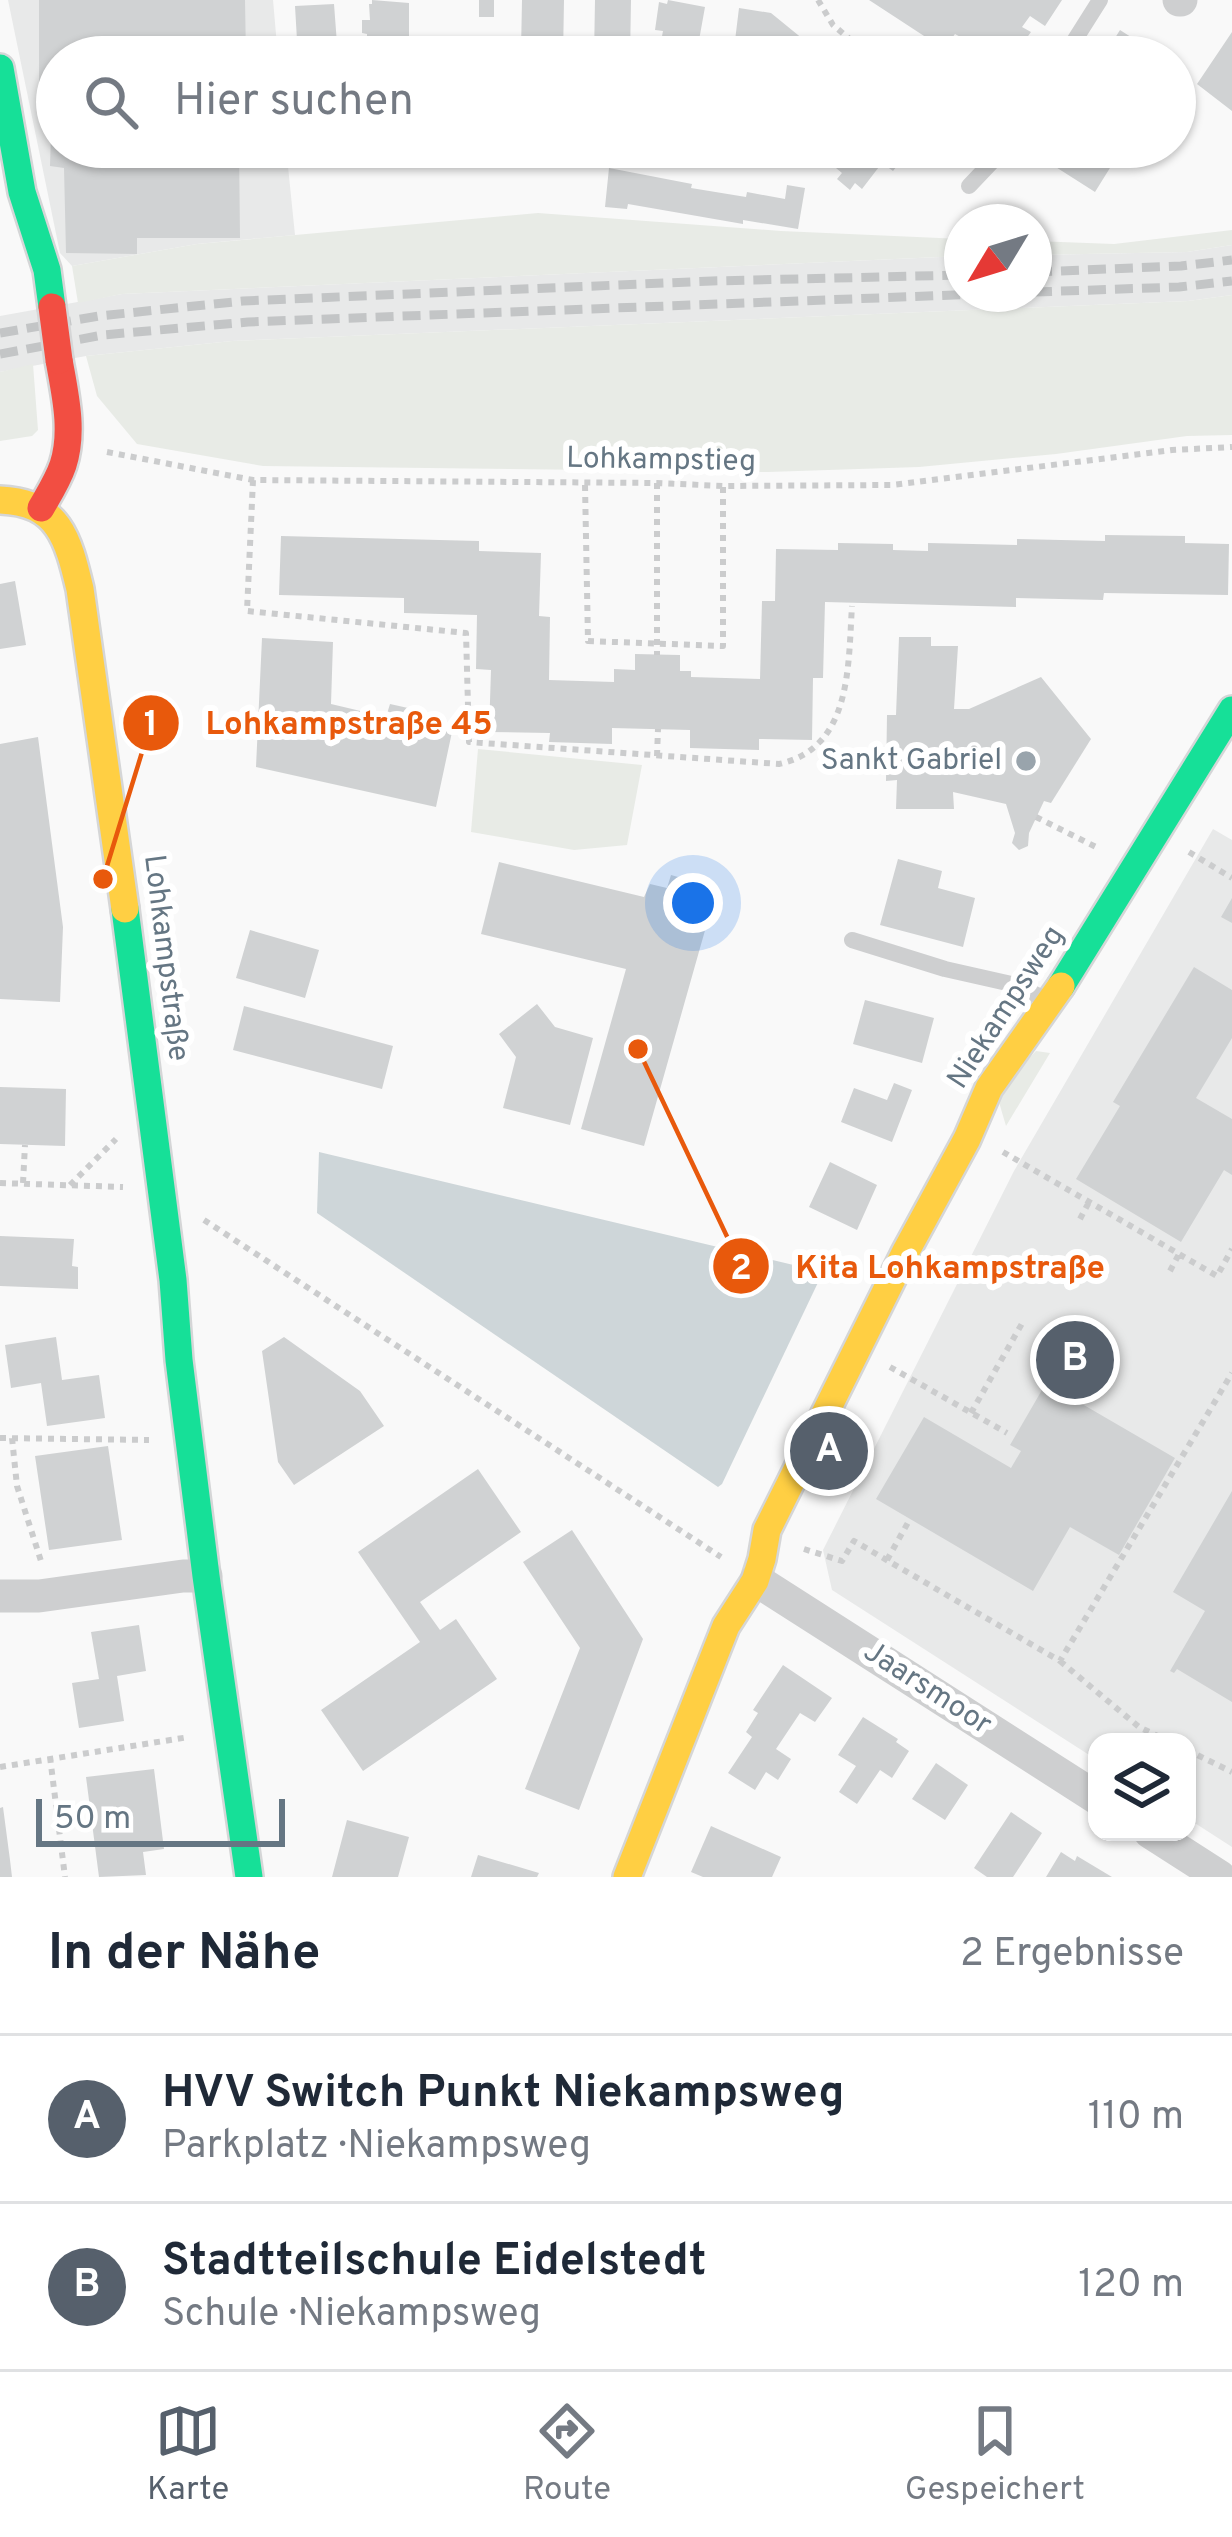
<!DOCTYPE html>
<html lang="de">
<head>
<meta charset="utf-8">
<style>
	body { margin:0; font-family:Overpass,sans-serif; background:#f2f2f3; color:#1f2937 }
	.controls { position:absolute; right:36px; bottom:36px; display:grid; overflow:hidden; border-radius:24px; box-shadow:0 3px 9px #0004 }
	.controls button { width:108px; height:108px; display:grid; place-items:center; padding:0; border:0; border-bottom:3px solid #e0e1e3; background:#fff; color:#1f2937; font:60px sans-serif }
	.compass { position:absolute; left:944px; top:204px; width:108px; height:108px; border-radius:50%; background:#fff; box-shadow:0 3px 9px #0004; rotate:232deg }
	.scale { position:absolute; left:36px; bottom:30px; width:249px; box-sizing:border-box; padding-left:12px; border:6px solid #657683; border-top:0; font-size:33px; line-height:42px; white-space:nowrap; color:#657683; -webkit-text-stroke:9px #fff; paint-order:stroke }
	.you { position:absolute; left:693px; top:903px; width:42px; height:42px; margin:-30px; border:9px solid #fff; border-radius:50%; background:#1a73e8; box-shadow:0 0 0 18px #1a73e833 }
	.badge { display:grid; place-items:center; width:78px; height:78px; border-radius:50%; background:#56606c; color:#fff; font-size:39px; font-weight:700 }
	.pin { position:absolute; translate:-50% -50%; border:6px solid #fff; box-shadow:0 3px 12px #0006 }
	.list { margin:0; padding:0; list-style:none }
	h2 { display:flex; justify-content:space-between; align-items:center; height:156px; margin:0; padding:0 48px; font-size:51px }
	h2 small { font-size:39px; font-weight:400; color:#747a83 }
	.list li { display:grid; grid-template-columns:78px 1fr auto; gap:36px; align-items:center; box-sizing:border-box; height:168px; padding:0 48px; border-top:3px solid #e0e1e3 }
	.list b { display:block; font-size:45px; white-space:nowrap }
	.list p { margin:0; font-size:39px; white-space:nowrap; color:#747a83 }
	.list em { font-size:39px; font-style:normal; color:#747a83 }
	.icon { flex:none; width:66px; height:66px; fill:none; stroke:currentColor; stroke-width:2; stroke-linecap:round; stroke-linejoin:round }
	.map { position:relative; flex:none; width:1232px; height:1877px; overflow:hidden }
	.search { position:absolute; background:#fff; box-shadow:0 3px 9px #0004; left:36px; right:36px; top:36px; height:132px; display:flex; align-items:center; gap:30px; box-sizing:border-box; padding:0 42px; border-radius:66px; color:#747a83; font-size:45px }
	.sheet { height:492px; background:#fff }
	nav { display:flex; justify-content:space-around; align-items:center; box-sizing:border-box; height:168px; border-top:3px solid #e0e1e3; background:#fff; font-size:33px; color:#747a83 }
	nav a { display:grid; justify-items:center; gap:6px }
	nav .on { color:#56606c }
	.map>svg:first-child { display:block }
	.built { fill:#e8e9e9 }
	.green { fill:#e8ebe6 }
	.water { fill:#ced6d9 }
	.building { fill:#d0d2d3 }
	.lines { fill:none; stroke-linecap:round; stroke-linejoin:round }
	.fast-casing { stroke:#d5d6d7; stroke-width:32 }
	.slow-casing { stroke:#d5d6d7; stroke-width:32 }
	.jam-casing { stroke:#d5d6d7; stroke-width:32 }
	.path { stroke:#cbcccd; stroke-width:6; stroke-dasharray:6 6; stroke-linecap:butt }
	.lane { stroke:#cecfd0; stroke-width:16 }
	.street { stroke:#cecfd0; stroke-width:33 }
	.fast { stroke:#16e098; stroke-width:27 }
	.slow { stroke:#ffcf43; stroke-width:27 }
	.jam { stroke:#f24e42; stroke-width:27 }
	.rail { stroke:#c3c5c6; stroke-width:9; stroke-dasharray:18 9; stroke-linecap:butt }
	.jam-bridge-casing { stroke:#d5d6d7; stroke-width:32; stroke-linecap:butt }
	.jam-bridge { stroke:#f24e42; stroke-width:27 }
	.poi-dot { fill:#99a4ac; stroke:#fff; stroke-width:4.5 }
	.labels { text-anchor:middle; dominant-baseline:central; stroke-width:12; stroke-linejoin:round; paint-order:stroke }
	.street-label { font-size:30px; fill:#657683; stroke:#fff }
	.poi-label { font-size:30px; fill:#657683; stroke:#fff; text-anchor:end }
	.leader { fill:none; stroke:#e8590c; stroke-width:4.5 }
	.callout-dot { fill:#e8590c; stroke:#fff; stroke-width:4.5 }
	.mark-label { font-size:36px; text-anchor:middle; font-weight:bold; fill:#fff }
	.callout-label { font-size:33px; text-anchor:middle; font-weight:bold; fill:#e8590c; stroke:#fff; stroke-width:12; stroke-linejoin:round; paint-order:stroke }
</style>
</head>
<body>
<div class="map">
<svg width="1232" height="1877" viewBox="0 0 1232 1877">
	<rect width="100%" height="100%" fill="#f9f9f9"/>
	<path class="built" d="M8,0H273L278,57H57V147H286L295,235L197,244L72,266L60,253Z
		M1232,245V295L1188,301L232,341L86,356L0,372V316L122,294L962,256V294H1034V255L1187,252Z
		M1213,829L1232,840V1847L1187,1818V1742H1097V1760L832,1590L823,1550L1014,1171Z"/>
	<path class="green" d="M538,213L781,231L962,239V256L122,294L78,303L72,266L197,244Z
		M1232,230V245L1187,252L1034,255V241L1114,244Z
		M1232,295V435L1187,436L1056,454L919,467L768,472L263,466L137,444L97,396L86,356L232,341L1188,301Z
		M33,364L38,430L32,436L0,441V372Z
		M478,749L642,765L627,845L574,850L471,832Z
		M1036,1051L1050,1053L1006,1126L996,1092Z"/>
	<path class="water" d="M319,1152L823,1272L722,1484L718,1487L317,1213Z"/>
	<path class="building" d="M39,0H245L246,57H57V147H239L240,238H137V254L66,253L64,168L50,166L52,100L39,98Z
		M372,0L409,3V57L367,56V34L362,33V20H370L369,4H372Z
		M479,0H494V17H479Z
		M522,0H564L563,57H542V51H521Z
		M595,0H631L630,57H594Z
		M668,0L705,7L696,57H658L663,31L655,30L659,2L667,4Z
		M869,0H1062L1045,26L1030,16L1022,27L1031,32L1013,57H980L959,44L964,39L955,34L944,49Z
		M334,4L338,57H298L295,6Z
		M739,8L771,13L825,57H733Z
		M1120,30L1162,57H1103Z
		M1232,32V111L1197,84Z
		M443,37L474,38V57H443Z
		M845,147H912L893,171L882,163L862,189L855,183L850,190L837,179L842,173L836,168L847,155L842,151Z
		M1046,147H1123L1095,192L1040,157Z
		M609,168L692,184L691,188L746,197L747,192L785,199L787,185L805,188L798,229L743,220V224L628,204L627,209L605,207Z
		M1105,535L1185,536V543L1229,544L1228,595L1104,593L1103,600L1016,598V607L825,602L823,678H813L812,740L759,739V750L690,748V730L612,728V744L549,742L550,733L489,732L491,670L476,669L477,615L404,613V598L279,595L281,536L479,541V551L541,553L539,616L550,617L549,680L614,682V669L635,670V654L680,655V671H691V677L760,679L762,601H775L776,549L838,550V543L893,544V550L928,551V543L1017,545V539L1105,541Z
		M15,581L26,645L0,649V584Z
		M899,637H931V646H958L954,709H969L1041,677L1091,739L1051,803L1044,801L1029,833L1028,846L1019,850L1012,843L1015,833L1006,804L953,792L954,809H896L897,780L886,781L887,715H896Z
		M262,638L333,642L331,704L386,717L390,704L408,708L405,721L452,732L436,807L256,767Z
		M38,737L63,927L60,1002L0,999V744Z
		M898,859L942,871L938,888L975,898L963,947L880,925Z
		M499,862L644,897L650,884L667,888L671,875L717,888L644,1146L581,1129L626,969L481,934Z
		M1232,898V923L1221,917Z
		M250,930L319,950L305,998L236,978Z
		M1194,967L1232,990V1038L1196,1098L1232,1119V1175L1224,1170L1181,1242L1076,1179L1120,1106L1113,1102Z
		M865,1000L934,1018L922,1063L853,1044Z
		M537,1004L555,1027L593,1038L570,1125L503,1108L516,1057L499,1034Z
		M244,1006L393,1046L382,1089L233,1050Z
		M894,1083L912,1090L892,1142L841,1122L854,1088L887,1100Z
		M0,1087L66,1089L65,1146L0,1144Z
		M830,1162L877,1185L857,1230L809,1207Z
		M0,1236L74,1239L72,1266L78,1267V1289L0,1286Z
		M56,1337L62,1380L99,1375L105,1418L47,1426L41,1383L11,1388L5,1345Z
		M284,1337L360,1391L384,1426L294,1485L278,1462L262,1351Z
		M1046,1383L1175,1458L1119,1555L1070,1527L1033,1591L876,1499L924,1417L1011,1468L1021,1451L1010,1445Z
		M108,1446L122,1540L49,1550L35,1456Z
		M478,1469L521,1532L420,1602L440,1630L456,1619L497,1679L363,1771L321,1710L420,1642L358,1552Z
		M1232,1491V1702L1177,1669L1174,1673L1170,1671L1205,1611L1173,1592Z
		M572,1530L643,1639L579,1810L525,1789L580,1648L523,1562Z
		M139,1625L146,1671L117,1676L124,1721L79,1728L72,1683L99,1679L91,1632Z
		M783,1665L832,1698L815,1722L800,1713L776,1749L791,1759L778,1780L766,1772L755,1790L728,1773L752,1737L746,1732L758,1713L753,1710Z
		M863,1717L898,1739L896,1742L909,1751L892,1778L880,1770L857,1804L839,1792L856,1766L838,1755Z
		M936,1763L968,1785L945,1820L912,1799Z
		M154,1769L164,1849L143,1852L146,1875L99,1877L86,1777Z
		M3,1807L10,1860L12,1877H0V1808Z
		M1011,1812L1042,1833L1013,1877H987L974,1868Z
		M347,1820L409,1837L398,1877H332Z
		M711,1826L781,1857L772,1877H703L691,1872Z
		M1061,1852L1075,1861L1077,1856L1112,1877H1046Z
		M478,1855L539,1873L537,1877H471Z"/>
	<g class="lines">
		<g class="fast-casing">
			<path id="fast" d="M0,68L22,192L47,270L52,307
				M125,909L173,1280L179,1360L206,1576L249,1877
				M1061,986L1232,710"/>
		</g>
		<g class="slow-casing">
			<path id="slow" d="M0,500C59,502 68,539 80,589L125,909
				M627,1877L726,1626L755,1581L762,1559L767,1530L905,1253L967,1139L989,1088L1061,986"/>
		</g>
		<g class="jam-casing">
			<path id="jam" d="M41,508C49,494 58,480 63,465C74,431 65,394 59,360"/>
		</g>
		<path class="path" d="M818,0L833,25L871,57
			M107,452L253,480L657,483L723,486L892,485L1172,450L1232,447
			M253,480L247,611L466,633L469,742L779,764C852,748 848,666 852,606
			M657,483V655
			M585,485L588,641L723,646V486
			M657,756L658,729
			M1036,817L1098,848
			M1189,852L1232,878
			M1003,1152L1217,1276L1232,1249
			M0,1183L123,1187
			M23,1183L25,1145
			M70,1185L116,1139
			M1080,1219L1089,1202
			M204,1220L721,1557
			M1170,1271L1179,1254
			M890,1367L1007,1433
			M971,1413L1024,1320
			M0,1438L149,1440
			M12,1438L17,1486L41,1561
			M804,1549L842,1561L854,1541L1060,1661L1232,1373
			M887,1560L910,1519
			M1060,1661L1139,1727L1170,1742
			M1187,1750L1232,1772
			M50,1757L65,1877
			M0,1767L189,1737"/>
		<path class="lane" d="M1064,57L1100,0
			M969,186L1006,147
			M852,940L945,969L1016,985L1045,999"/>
		<path class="street" d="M1179,0H1181
			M756,1580L1097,1798
			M0,1596H39L183,1576H206
			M1150,1832L1220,1877"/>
		<use href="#fast" class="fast"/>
		<use href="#slow" class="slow"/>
		<use href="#jam" class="jam"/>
		<path class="rail" d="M1034,272L1181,266L1232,260
			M1034,292L1179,287L1232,281
			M0,333L99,316L243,301L712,281L962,275
			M0,354L103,335L248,322L981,294"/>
		<g class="jam-bridge-casing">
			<path id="jam-bridge" d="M52,307L59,360"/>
		</g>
		<use href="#jam-bridge" class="jam-bridge"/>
	</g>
	<circle class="poi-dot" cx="1026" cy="761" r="12"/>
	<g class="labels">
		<g class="street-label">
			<text transform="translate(661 461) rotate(1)">Lohkampstieg</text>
			<text transform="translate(165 958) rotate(83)">Lohkampstraße</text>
			<text transform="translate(1007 1008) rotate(-57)">Niekampsweg</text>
			<text transform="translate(927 1689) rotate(33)">Jaarsmoor</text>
		</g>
		<g class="poi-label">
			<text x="1002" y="761">Sankt Gabriel</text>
		</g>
	</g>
	<path class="leader" d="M103 879L151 723M638 1049L741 1266"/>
	<g class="callout-dot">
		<circle cx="103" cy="879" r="12"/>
		<circle cx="638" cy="1049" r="12"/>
		<circle cx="151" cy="723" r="30"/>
		<circle cx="741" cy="1266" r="30"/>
	</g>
	<g class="mark-label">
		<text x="151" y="735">1</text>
		<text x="741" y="1279">2</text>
	</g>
	<g class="callout-label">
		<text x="349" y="734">Lohkampstraße 45</text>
		<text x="950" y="1278">Kita Lohkampstraße</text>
	</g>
</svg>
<div class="controls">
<button><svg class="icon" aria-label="layers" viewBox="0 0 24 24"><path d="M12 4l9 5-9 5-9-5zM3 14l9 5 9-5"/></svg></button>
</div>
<svg class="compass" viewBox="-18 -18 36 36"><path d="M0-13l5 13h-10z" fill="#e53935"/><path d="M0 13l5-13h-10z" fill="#747a83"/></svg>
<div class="scale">50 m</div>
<div class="you"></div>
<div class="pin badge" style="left:829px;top:1451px">A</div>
<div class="pin badge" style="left:1075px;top:1360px">B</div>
<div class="search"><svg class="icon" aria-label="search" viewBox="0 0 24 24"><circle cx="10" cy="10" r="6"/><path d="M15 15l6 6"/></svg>Hier suchen</div>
</div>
<section class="sheet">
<h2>In der Nähe<small>2 Ergebnisse</small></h2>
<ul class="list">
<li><span class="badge">A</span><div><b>HVV Switch Punkt Niekampsweg</b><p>Parkplatz · Niekampsweg</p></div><em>110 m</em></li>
<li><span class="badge">B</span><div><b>Stadtteilschule Eidelstedt</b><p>Schule · Niekampsweg</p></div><em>120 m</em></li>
</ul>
</section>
<nav>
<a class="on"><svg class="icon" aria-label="map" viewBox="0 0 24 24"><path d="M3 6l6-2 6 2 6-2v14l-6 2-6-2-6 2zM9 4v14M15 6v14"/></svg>Karte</a>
<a><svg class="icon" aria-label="directions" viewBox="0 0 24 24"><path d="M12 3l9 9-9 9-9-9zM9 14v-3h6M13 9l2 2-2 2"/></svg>Route</a>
<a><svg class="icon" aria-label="saved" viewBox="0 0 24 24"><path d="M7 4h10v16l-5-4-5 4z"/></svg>Gespeichert</a>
</nav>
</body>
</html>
